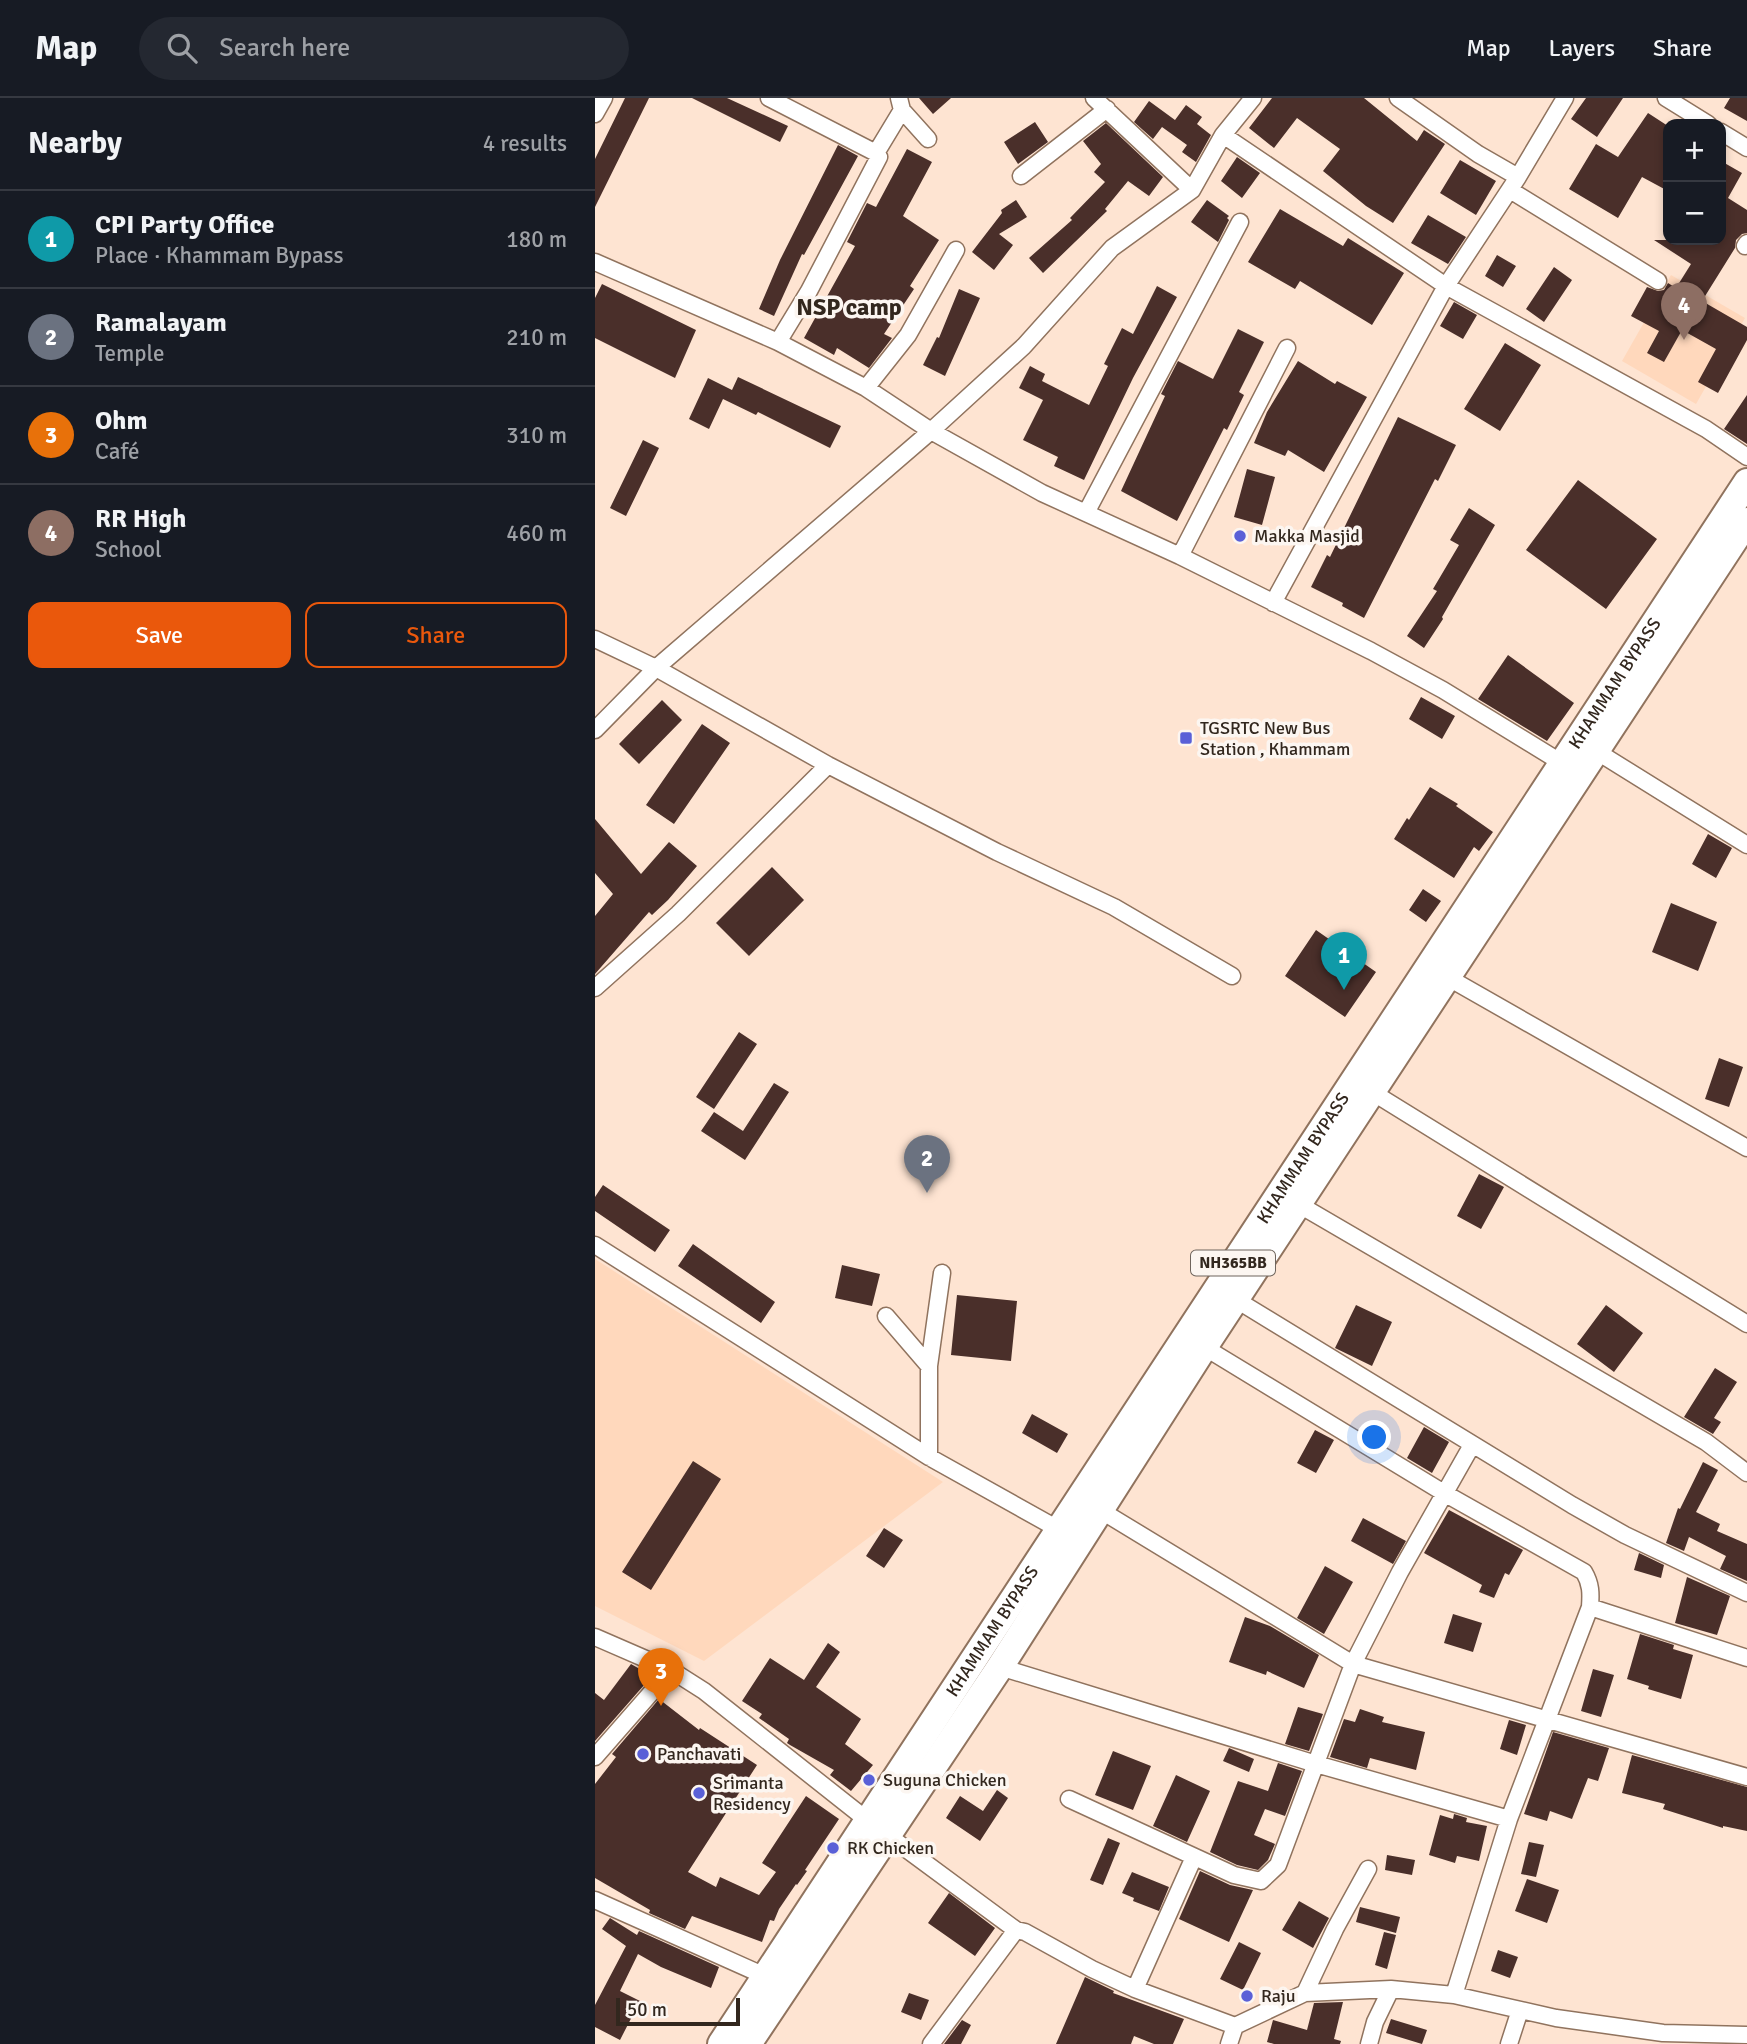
<!DOCTYPE html>
<html lang="en">
<head>
<meta charset="utf-8">
<style>
	body { margin:0; font-family:Signika,sans-serif; background:#242831; color:#f1f3f6 }
	.controls { position:absolute; right:21px; top:21px; display:grid; overflow:hidden; border-radius:14px; box-shadow:0 4px 10px #0003 }
	.controls button { width:63px; height:63px; display:grid; place-items:center; padding:0; border:0; border-bottom:2px solid #363941; background:#171b24; color:#f1f3f6; font:35px sans-serif }
	.scale { position:absolute; left:21px; bottom:18px; width:124px; box-sizing:border-box; padding-left:7px; border:4px solid #32271e; border-top:0; font-size:19px; line-height:24px; white-space:nowrap; color:#32271e; -webkit-text-stroke:5px #fcf6f1; paint-order:stroke }
	.you { position:absolute; left:780px; top:1340px; width:24px; height:24px; margin:-18px; border:5px solid #fff; border-radius:50%; background:#1a73e8; box-shadow:0 0 0 10px #1a73e833 }
	.badge { display:grid; place-items:center; width:46px; height:46px; border-radius:50%; background:#ea580c; color:#fff; font-size:23px; font-weight:700 }
	.pin { position:absolute; translate:-50% -58px; filter:drop-shadow(0 2px 4px #0008) }
	.pin::after { content:''; position:absolute; top:37px; width:24px; height:21px; background:inherit; clip-path:polygon(0 0,100% 0,50% 100%) }
	.list { margin:0; padding:0; list-style:none }
	h2 { display:flex; justify-content:space-between; align-items:center; height:91px; margin:0; padding:0 28px; font-size:30px }
	h2 small { font-size:23px; font-weight:400; color:#9ea1a6 }
	.list li { display:grid; grid-template-columns:46px 1fr auto; gap:21px; align-items:center; box-sizing:border-box; height:98px; padding:0 28px; border-top:2px solid #363941 }
	.list b { display:block; font-size:26px; white-space:nowrap }
	.list p { margin:0; font-size:23px; white-space:nowrap; color:#9ea1a6 }
	.list em { font-size:23px; font-style:normal; color:#9ea1a6 }
	.actions { display:flex; gap:14px; padding:21px 28px }
	.actions a { flex:1; padding:16px 0; border:2px solid #ea580c; border-radius:14px; text-align:center; font-size:24px; color:#ea580c }
	.actions .main { background:#ea580c; color:#fff }
	.icon { flex:none; width:38px; height:38px; fill:none; stroke:currentColor; stroke-width:2; stroke-linecap:round; stroke-linejoin:round }
	.map { position:relative; flex:none; width:1152px; height:1946px; overflow:hidden }
	header { display:flex; align-items:center; gap:42px; box-sizing:border-box; height:98px; padding:0 35px; background:#171b24; border-bottom:2px solid #363941 }
	header strong { font-size:33px }
	nav { display:flex; gap:38px; margin-inline-start:auto; font-size:24px }
	.search { width:490px; height:63px; background:#242831; display:flex; align-items:center; gap:18px; box-sizing:border-box; padding:0 24px; border-radius:38px; color:#9ea1a6; font-size:26px }
	main { display:flex }
	aside { flex:1; background:#171b24 }
	.map>svg:first-child { display:block }
	.built { fill:#ffd8bc }
	.building { fill:#4a2f2a }
	.lines { fill:none; stroke-linecap:round; stroke-linejoin:round }
	.minor-casing { stroke:#90735e; stroke-width:19 }
	.trunk-casing { stroke:#90735e; stroke-width:30 }
	.minor { stroke:#fff; stroke-width:16 }
	.trunk { stroke:#fff; stroke-width:26 }
	.poi-dot { fill:#5a60d7; stroke:#fcf6f1; stroke-width:2.5 }
	.labels { text-anchor:middle; dominant-baseline:central; stroke-width:7; stroke-linejoin:round; paint-order:stroke }
	.shield { fill:#fcf6f1; stroke:#6f655d; stroke-width:2 }
	.shield-label { font-size:16px; font-weight:bold; fill:#32271e }
	.poi-label { font-size:18px; fill:#32271e; stroke:#fcf6f1; text-anchor:start }
	.street-label { font-size:18px; fill:#32271e; stroke:#fcf6f1 }
	.district-label { font-size:24px; font-weight:bold; fill:#32271e; stroke:#fcf6f1 }
</style>
</head>
<body>
<header>
<strong>Map</strong>
<div class="search"><svg class="icon" aria-label="search" viewBox="0 0 24 24"><circle cx="10" cy="10" r="6"/><path d="M15 15l6 6"/></svg>Search here</div>
<nav><a>Map</a><a>Layers</a><a>Share</a></nav>
</header>
<main>
<aside>
<h2>Nearby<small>4 results</small></h2>
<ul class="list">
<li><span class="badge" style="background:#0f9aa8">1</span><div><b>CPI Party Office</b><p>Place · Khammam Bypass</p></div><em>180 m</em></li>
<li><span class="badge" style="background:#6b7280">2</span><div><b>Ramalayam</b><p>Temple</p></div><em>210 m</em></li>
<li><span class="badge" style="background:#e8710a">3</span><div><b>Ohm</b><p>Café</p></div><em>310 m</em></li>
<li><span class="badge" style="background:#8d6e63">4</span><div><b>RR High</b><p>School</p></div><em>460 m</em></li>
</ul>
<div class="actions"><a class="main">Save</a><a>Share</a></div>
</aside>
<div class="map">
<svg width="1152" height="1946" viewBox="0 0 1152 1946">
	<rect width="100%" height="100%" fill="#fee4d2"/>
	<path class="built" d="M1076,177L1150,220L1101,306L1027,263Z
		M0,1161L348,1384L109,1563L0,1508Z"/>
	<path class="building" d="M30,0H54L0,109V61Z
		M97,0H132L193,28L185,44Z
		M324,0H356L338,16Z
		M677,0H769L822,43L829,32L850,46L798,125L771,108L728,73L745,51L702,20L679,50L654,30Z
		M991,0H1028L1002,39L976,21Z
		M1135,0H1152V23L1129,10Z
		M554,3L580,22L591,7L607,19L602,26L616,37L601,64L587,54L592,47L567,29L558,41L539,24Z
		M1053,15L1073,28V93L1047,79L1023,120L974,91L1001,46L1023,59Z
		M440,24L453,44L423,66L409,44Z
		M511,25L568,79L554,98L533,83L510,111L512,113L448,175L434,160L477,122L475,120L510,84L499,74L506,66L488,43Z
		M243,47L263,58L209,157L207,156L179,218L164,211L185,162Z
		M312,51L337,64L308,118L344,142L315,188L319,191L289,236L297,240L274,270L242,250L239,257L209,240L260,148L252,144L272,105L281,109Z
		M642,59L665,75L647,100L626,83Z
		M865,62L901,83L881,117L845,95Z
		M1126,63L1147,75L1133,100L1152,112V135L1147,136L1141,142L1140,150L1107,203L1152,229V242L1123,295L1103,284L1121,251L1087,232L1069,264L1052,255L1064,233L1036,218L1052,189L1063,193L1069,192L1073,185L1081,190L1096,166L1059,142H1126Z
		M421,102L432,119L404,136L418,147L399,172L377,154L407,115L406,112Z
		M612,102L634,118L632,120L634,122L623,144L596,124Z
		M685,111L748,148L753,140L809,175L777,227L705,183L700,191L653,164Z
		M833,117L871,139L853,166L816,145Z
		M902,157L921,168L908,189L890,178Z
		M959,169L977,182L949,224L931,211Z
		M7,186L101,232L80,280L0,240V200Z
		M562,188L582,199L538,280L489,382L459,368L463,359L428,342L448,302L424,290L435,268L450,276L447,283L494,307L513,268L509,266L527,230L538,236Z
		M364,191L385,200L350,278L328,267L342,239L344,240Z
		M859,204L882,217L868,241L845,228Z
		M643,231L669,244L644,294L649,297L632,332L629,330L582,423L526,393L570,298L566,296L583,263L618,281Z
		M910,245L946,267L905,333L869,311Z
		M703,263L740,286L742,283L772,299L729,374L693,352L690,358L659,345L672,314Z
		M143,279L246,328L235,350L163,314L161,317L128,301L114,331L94,321L113,280L137,292Z
		M1152,297V346L1129,331Z
		M803,319L861,347L843,383L840,381L769,520L747,508L748,505L716,489L732,457L735,459Z
		M48,342L64,350L31,418L15,410Z
		M652,371L680,379L667,427L639,419Z
		M983,382L1062,441L1011,511L931,452Z
		M874,410L900,427L847,519L848,521L829,550L812,538L842,493L838,491L864,447L855,442Z
		M913,557L979,605L952,643L883,601Z
		M826,599L860,618L847,641L814,621Z
		M67,602L87,622L44,666L24,646Z
		M107,626L135,645L79,726L51,707Z
		M835,689L863,706L861,708L898,734L884,753L879,749L859,780L799,741L812,720L814,722Z
		M0,721L46,776L74,744L102,768L73,802L57,817L54,814L0,876V818L18,796L0,775Z
		M1113,736L1137,750L1121,780L1097,766Z
		M177,769L209,802L154,858L121,825Z
		M828,791L846,803L831,824L814,812Z
		M1076,805L1122,824L1103,873L1057,854Z
		M721,832L781,874L750,919L690,878Z
		M144,934L162,946L119,1011L101,999Z
		M1124,960L1148,969L1134,1009L1110,1001Z
		M179,985L194,994L150,1062L106,1033L119,1014L148,1033Z
		M884,1076L909,1089L886,1131L862,1118Z
		M8,1087L75,1132L60,1154L0,1113V1099Z
		M98,1146L180,1204L166,1225L83,1168Z
		M247,1167L285,1176L277,1208L240,1200Z
		M362,1197L422,1203L416,1263L356,1257Z
		M761,1207L797,1224L777,1268L740,1250Z
		M1011,1207L1048,1235L1019,1274L982,1246Z
		M1120,1270L1142,1284L1119,1320L1126,1324L1118,1336L1089,1319Z
		M437,1316L473,1336L462,1355L427,1335Z
		M829,1329L854,1344L837,1375L812,1360Z
		M720,1332L739,1342L721,1375L702,1365Z
		M98,1363L126,1381L56,1492L27,1474Z
		M1108,1364L1123,1372L1101,1414L1125,1426L1122,1433L1152,1446V1483L1125,1471L1131,1458L1094,1439L1089,1453L1071,1445L1083,1410L1085,1411Z
		M854,1412L928,1452L914,1477L910,1475L899,1500L884,1494L887,1487L829,1455Z
		M768,1420L811,1443L798,1466L756,1443Z
		M289,1430L308,1442L289,1470L271,1458Z
		M1044,1455L1069,1467L1066,1480L1039,1472Z
		M730,1468L758,1484L729,1536L702,1520Z
		M1092,1479L1135,1498L1122,1537L1080,1525Z
		M858,1516L887,1525L878,1554L849,1545Z
		M650,1519L675,1528L724,1557L709,1590L672,1573L671,1577L634,1564Z
		M1045,1536L1079,1547L1078,1551L1098,1557L1086,1601L1053,1591L1054,1588L1032,1581Z
		M233,1545L245,1554L221,1589L266,1621L250,1646L278,1667L256,1693L235,1677L239,1672L195,1647L192,1645L194,1641L164,1620L167,1616L147,1603L175,1560L209,1582Z
		M36,1566L57,1578L0,1643V1595L9,1602Z
		M998,1571L1019,1577L1006,1619L986,1613Z
		M64,1601L104,1632L105,1630L162,1667L93,1774L121,1789L125,1779L164,1797L181,1774L167,1765L211,1698L244,1721L210,1772L212,1773L202,1787L201,1786L184,1811L179,1823L175,1822L167,1844L97,1818L90,1831L54,1815L55,1812L0,1780V1686L21,1659L17,1656Z
		M703,1609L728,1616L714,1653L690,1646Z
		M765,1611L789,1619L787,1624L830,1634L821,1672L775,1660L772,1670L735,1659L749,1621L760,1624Z
		M914,1622L931,1627L922,1657L905,1651Z
		M958,1634L1014,1650L1003,1683L993,1680L977,1721L955,1713L952,1723L929,1716Z
		M634,1650L659,1661L654,1674L628,1663Z
		M518,1653L556,1668L538,1712L500,1697Z
		M1037,1657L1152,1689V1733L1128,1728V1730L1068,1711L1070,1706L1027,1695Z
		M683,1665L707,1673L690,1718L670,1711L659,1737L680,1746L673,1762L663,1772L642,1767L615,1754L643,1683L673,1693Z
		M581,1677L615,1693L592,1744L558,1728Z
		M402,1692L413,1700L385,1743L351,1720L365,1698L388,1713Z
		M859,1716L872,1720L871,1724L892,1728L884,1763L862,1758L860,1765L834,1757L845,1717L858,1721Z
		M513,1740L525,1745L508,1787L495,1782Z
		M934,1744L949,1747L941,1779L926,1776Z
		M792,1757L820,1762L817,1777L790,1772Z
		M605,1773L635,1787L658,1792L634,1844L584,1821Z
		M537,1774L574,1789L564,1813L538,1803L539,1800L527,1795Z
		M932,1781L964,1792L952,1825L920,1813Z
		M354,1795L400,1830L380,1858L333,1825Z
		M704,1803L734,1820L718,1850L687,1832Z
		M765,1809L805,1819L801,1835L761,1824Z
		M15,1820L42,1837L44,1833L124,1869L116,1890L66,1869L43,1856L25,1893L45,1903L25,1942L0,1929V1907L31,1848L7,1831Z
		M789,1834L801,1837L792,1871L780,1867Z
		M644,1844L666,1855L648,1892L625,1881Z
		M903,1852L923,1859L915,1880L896,1873Z
		M490,1879L519,1893L518,1895L589,1921L578,1946H559L539,1938L536,1946H461Z
		M314,1895L334,1902L326,1922L306,1914Z
		M748,1904L739,1941L746,1943L745,1946H679L672,1944L678,1922L712,1932L719,1905Z
		M796,1921L832,1932L827,1946L791,1935Z
		M367,1922L376,1927L366,1946H349Z"/>
	<g class="lines">
		<g class="minor-casing">
			<path id="minor" d="M174,0L281,55
				M304,0L307,12L333,41
				M499,0L597,92
				M803,0L883,56L923,79
				M1071,0L1113,26
				M0,16L9,0
				M1126,34L1152,50
				M628,37L851,188L1111,331L1152,359
				M426,78L512,11
				M915,92L1063,183
				M1150,148L1152,145
				M0,164L183,244L271,290L336,333L447,395L585,458L776,553L848,592L972,668
				M183,244L214,193L284,59L281,55L307,12
				M271,290L313,237L361,152
				M491,415L645,124
				M585,458L692,250
				M678,505L851,188L923,79L970,0
				M0,541L61,570L0,632
				M1001,653L1152,747
				M637,878L519,809L402,754L233,667L61,570L336,333L429,248L517,150L597,92L628,37L658,0
				M852,879L1152,1050
				M0,890L83,816L233,667
				M777,994L1152,1226
				M703,1106L1111,1344L1152,1375
				M0,1147L334,1359L463,1431
				M640,1201L977,1407L1030,1437L1152,1495
				M291,1218L334,1268
				M609,1249L849,1395L989,1474C996,1486 996,1495 995,1509L914,1721L859,1897
				M334,1359V1268L347,1175
				M505,1412L758,1566L1152,1679
				M995,1509L1152,1560
				M0,1539L76,1572L109,1593L272,1722L421,1832L430,1834L497,1871L540,1891L640,1928L710,1895L796,1891L859,1897L961,1920L1068,1935L1152,1937
				M405,1569L721,1666L914,1721
				M0,1659L76,1572
				M474,1701L639,1777L666,1783L683,1767L758,1566L805,1474L877,1347
				M0,1802L170,1878
				M540,1891L599,1759
				M710,1895L740,1831L773,1771
				M336,1946L421,1832
				M634,1946L640,1928
				M774,1946L780,1924L796,1891
				M914,1946L925,1912"/>
		</g>
		<g class="trunk-casing">
			<g id="trunk">
				<path id="s1" d="M126,1946L1152,384"/>
				<path d="M153,1946L405,1569L615,1240L1152,423"/>
			</g>
		</g>
		<use href="#minor" class="minor"/>
		<use href="#trunk" class="trunk"/>
	</g>
	<g class="poi-dot">
		<circle cx="645" cy="438" r="7"/>
		<rect x="584" y="633" width="14" height="14" rx="3.5"/>
		<circle cx="48" cy="1656" r="7"/>
		<circle cx="274" cy="1682" r="7"/>
		<circle cx="104" cy="1695" r="7"/>
		<circle cx="238" cy="1750" r="7"/>
		<circle cx="652" cy="1898" r="7"/>
	</g>
	<g class="labels">
		<rect class="shield" x="596" y="1152.5" width="84" height="25" rx="5"/>
		<g class="shield-label">
			<text x="638" y="1165">NH365BB</text>
		</g>
		<g class="poi-label">
			<text x="659" y="438">Makka Masjid</text>
			<text x="605" y="630">TGSRTC New Bus<tspan x="605" dy="21">Station , Khammam</tspan></text>
			<text x="62" y="1656">Panchavati</text>
			<text x="288" y="1682">Suguna Chicken</text>
			<text x="118" y="1685">Srimanta<tspan x="118" dy="21">Residency</tspan></text>
			<text x="252" y="1750">RK Chicken</text>
			<text x="666" y="1898">Raju</text>
		</g>
		<g class="street-label">
			<text stroke="none"><textPath href="#s1" startOffset="1628">KHAMMAM BYPASS</textPath></text>
			<text stroke="none"><textPath href="#s1" startOffset="1060">KHAMMAM BYPASS</textPath></text>
			<text stroke="none"><textPath href="#s1" startOffset="494">KHAMMAM BYPASS</textPath></text>
		</g>
		<g class="district-label">
			<text x="254" y="209">NSP camp</text>
		</g>
	</g>
</svg>
<div class="controls">
<button>+</button>
<button>−</button>
</div>
<div class="scale">50 m</div>
<div class="you"></div>
<div class="pin badge" style="left:749px;top:892px;background:#0f9aa8">1</div>
<div class="pin badge" style="left:332px;top:1095px;background:#6b7280">2</div>
<div class="pin badge" style="left:66px;top:1608px;background:#e8710a">3</div>
<div class="pin badge" style="left:1089px;top:242px;background:#8d6e63">4</div>
</div>
</main>
</body>
</html>
